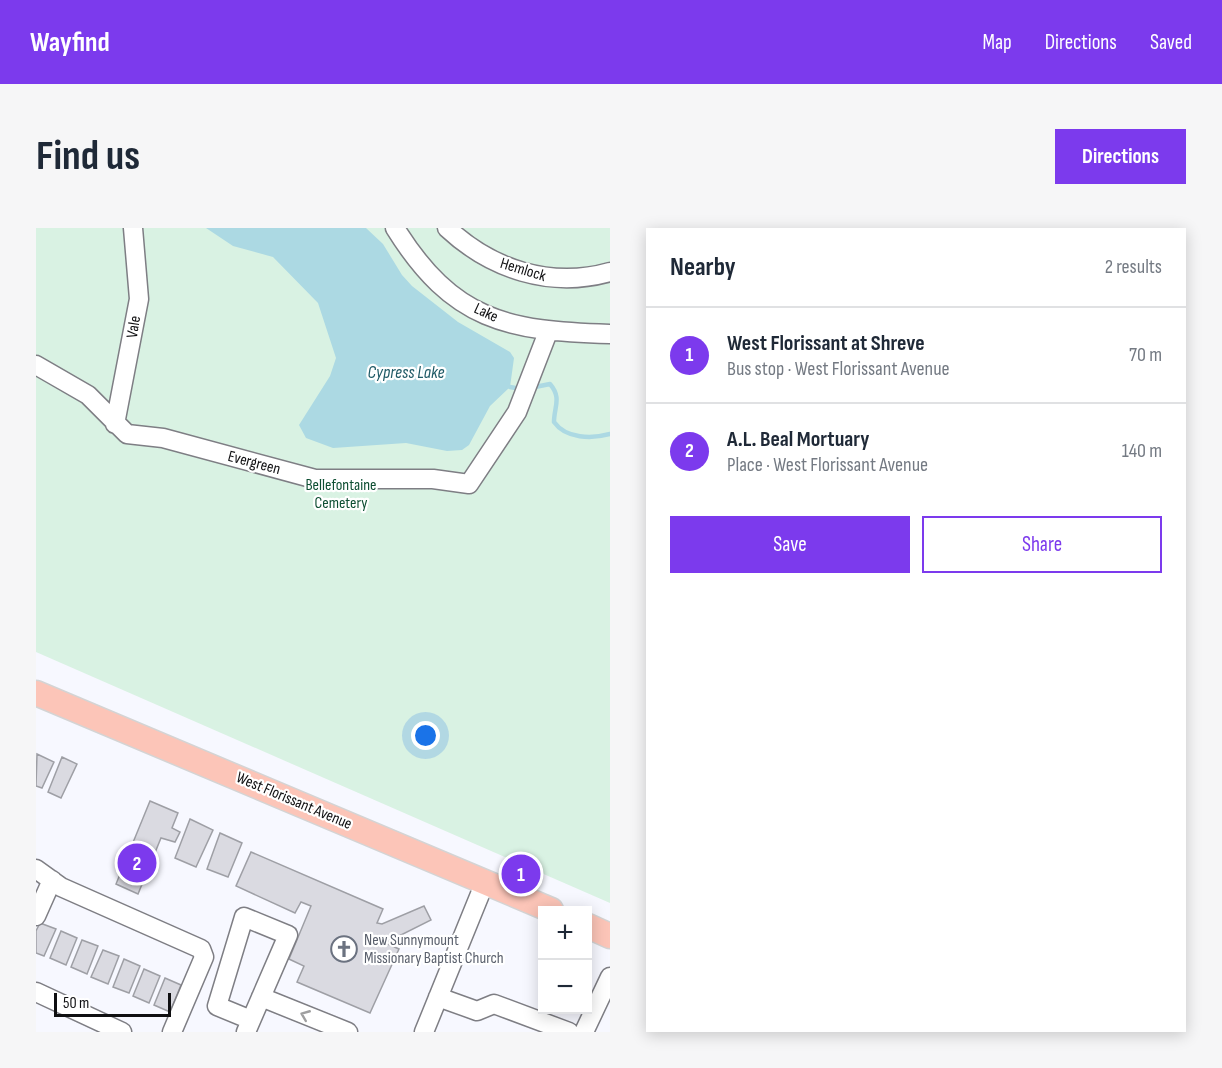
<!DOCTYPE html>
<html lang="en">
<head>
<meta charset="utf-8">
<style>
	body { margin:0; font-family:"Sofia Sans Condensed",sans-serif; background:#f6f6f7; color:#1f2937 }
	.controls { position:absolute; right:18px; bottom:18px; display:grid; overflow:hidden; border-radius:0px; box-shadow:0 3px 15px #0003 }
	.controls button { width:54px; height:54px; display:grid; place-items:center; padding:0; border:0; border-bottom:2px solid #e0e1e3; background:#fff; color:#1f2937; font:30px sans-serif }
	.scale { position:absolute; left:18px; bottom:15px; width:117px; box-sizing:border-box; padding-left:6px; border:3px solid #0f0f11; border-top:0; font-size:16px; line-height:21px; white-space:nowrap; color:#0f0f11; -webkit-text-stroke:4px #fff; paint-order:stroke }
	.you { position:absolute; left:390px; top:508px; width:21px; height:21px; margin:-15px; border:4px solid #fff; border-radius:50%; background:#1a73e8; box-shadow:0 0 0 9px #1a73e833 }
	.badge { display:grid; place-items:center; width:39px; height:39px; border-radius:50%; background:#7c3aed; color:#fff; font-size:20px; font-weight:700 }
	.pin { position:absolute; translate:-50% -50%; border:3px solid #fff; box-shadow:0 2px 6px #0006 }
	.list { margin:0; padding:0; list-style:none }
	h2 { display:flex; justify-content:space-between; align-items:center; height:78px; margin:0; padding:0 24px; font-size:26px }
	h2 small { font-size:20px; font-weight:400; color:#747a83 }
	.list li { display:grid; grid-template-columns:39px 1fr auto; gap:18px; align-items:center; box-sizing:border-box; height:96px; padding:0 24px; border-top:2px solid #e0e1e3 }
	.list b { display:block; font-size:22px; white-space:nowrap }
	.list p { margin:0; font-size:20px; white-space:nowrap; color:#747a83 }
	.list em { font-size:20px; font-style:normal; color:#747a83 }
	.actions { display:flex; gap:12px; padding:18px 24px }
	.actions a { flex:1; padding:14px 0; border:2px solid #7c3aed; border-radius:0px; text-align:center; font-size:21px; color:#7c3aed }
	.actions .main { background:#7c3aed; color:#fff }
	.map { position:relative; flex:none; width:574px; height:804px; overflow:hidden; border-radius:0px }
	header { display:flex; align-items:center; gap:36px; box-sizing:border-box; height:84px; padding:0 30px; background:#7c3aed; color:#fff }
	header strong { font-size:28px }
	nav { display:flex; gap:33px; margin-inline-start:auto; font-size:21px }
	.intro { display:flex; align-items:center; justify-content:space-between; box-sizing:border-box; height:144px; padding:0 36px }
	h1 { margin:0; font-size:42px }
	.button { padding:15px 27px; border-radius:0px; background:#7c3aed; color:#fff; font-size:21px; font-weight:700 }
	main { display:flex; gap:36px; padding:0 36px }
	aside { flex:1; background:#fff; border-radius:0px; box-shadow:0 3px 15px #0003 }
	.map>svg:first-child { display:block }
	.green { fill:#d9f2e3 }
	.water { fill:#acd9e3 }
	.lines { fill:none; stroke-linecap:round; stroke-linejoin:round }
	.stream { stroke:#acd9e3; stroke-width:4.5 }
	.building { fill:#dadae1; stroke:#9e9fa5; stroke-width:1.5 }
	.minor-casing { stroke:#7e7e84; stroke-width:21 }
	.major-casing { stroke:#d4d4d4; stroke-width:27 }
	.minor { stroke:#fff; stroke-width:18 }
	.major { stroke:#fcc5b8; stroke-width:24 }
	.oneway { stroke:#9f9fa0 }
	.labels { text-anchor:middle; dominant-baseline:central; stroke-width:4.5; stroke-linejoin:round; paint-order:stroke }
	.street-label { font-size:16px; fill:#0f0f11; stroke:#fff }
	.park-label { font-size:16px; fill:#0d4e32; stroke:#fff }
	.worship-label { font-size:16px; fill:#5b616d; stroke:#fff; text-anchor:start }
	.water-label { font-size:18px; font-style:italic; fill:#1f5a66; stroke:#fff }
</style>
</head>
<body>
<header>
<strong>Wayfind</strong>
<nav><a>Map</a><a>Directions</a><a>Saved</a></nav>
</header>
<div class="intro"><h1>Find us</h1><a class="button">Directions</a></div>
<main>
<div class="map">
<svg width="574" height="804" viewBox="0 0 574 804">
	<rect width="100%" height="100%" fill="#f7f8ff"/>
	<path class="green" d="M0,0H574V675L0,424Z"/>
	<path class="water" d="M170,0H330L347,16L366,47L376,58L422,94L474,124L478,130L474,159L454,178L433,217L426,222L411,223L370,215L297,220L270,210L263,197L294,148L300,130L282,75L237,29L197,18Z"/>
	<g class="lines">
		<path class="stream" d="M474,159L485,161
			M494,160L514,156C526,170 518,179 518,194C530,211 556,211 574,206"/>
	</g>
	<path class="building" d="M1,526L18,534L6,560L0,558Z
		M26,529L41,536L25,570L12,564Z
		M114,573L142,585L136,600L144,604L139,614L125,610L102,666L80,656Z
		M154,591L177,602L160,639L139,630Z
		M184,605L206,615L192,649L171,641Z
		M215,624L347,681L341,695L346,696L388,678L395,692L349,715L363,721L334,785L261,754L268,738L253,731L275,678L265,674L259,685L200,658Z
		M4,695L20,701L8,728L0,725V703Z
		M25,703L41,710L30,737L14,730Z
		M46,712L62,718L51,746L35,739Z
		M67,722L83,728L72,756L55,749Z
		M88,731L104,738L93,765L77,759Z
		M108,741L124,748L113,775L97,768Z
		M129,750L145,757L134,784L118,777Z"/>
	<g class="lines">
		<g class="minor-casing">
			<path id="minor" d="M359,0C417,93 471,103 574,106
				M411,0C455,41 514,61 574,44
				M0,137L52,167L91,206L127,210L279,251H397L433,256L481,184L512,104
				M79,196L103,71L97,0
				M0,641L25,659L165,721L168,729L136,804
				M0,688L16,652
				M0,764L86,804
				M225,769L312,804
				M402,769L441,783L458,776L533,804
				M210,804L252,707L208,689L181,778L215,792
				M388,804L449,654
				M548,804L574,749"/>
		</g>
		<g class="major-casing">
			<path id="major" d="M0,465L515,682
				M552,698L574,708"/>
		</g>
		<use href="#minor" class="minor"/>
		<use href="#major" class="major"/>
	</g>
	<defs><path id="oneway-chevron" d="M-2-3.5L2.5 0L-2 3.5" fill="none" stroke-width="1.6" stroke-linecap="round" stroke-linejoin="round" transform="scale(1.5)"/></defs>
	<use class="oneway" href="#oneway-chevron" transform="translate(269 787) rotate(-158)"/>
	<defs>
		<g id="church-ring" transform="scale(1.35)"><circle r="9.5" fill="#fff" stroke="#6b7280" stroke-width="1.5"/><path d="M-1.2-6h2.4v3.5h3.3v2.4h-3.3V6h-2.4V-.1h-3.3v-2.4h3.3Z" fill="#6b7280"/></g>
	</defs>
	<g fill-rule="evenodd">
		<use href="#church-ring" x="308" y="721"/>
	</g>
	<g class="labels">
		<g class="street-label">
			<text transform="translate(487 42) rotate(17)">Hemlock</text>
			<text transform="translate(450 85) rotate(25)">Lake</text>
			<text transform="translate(98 99) rotate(-81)">Vale</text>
			<text transform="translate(218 235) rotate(15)">Evergreen</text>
			<text transform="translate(258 573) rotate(23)">West Florissant Avenue</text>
		</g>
		<g class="park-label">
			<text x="305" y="257">Bellefontaine<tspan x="305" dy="18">Cemetery</tspan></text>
		</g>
		<g class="worship-label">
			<text x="328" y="712">New Sunnymount<tspan x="328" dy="18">Missionary Baptist Church</tspan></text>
		</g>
		<g class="water-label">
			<text x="370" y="144">Cypress Lake</text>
		</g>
	</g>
</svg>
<div class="controls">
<button>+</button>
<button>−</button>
</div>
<div class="scale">50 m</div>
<div class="you"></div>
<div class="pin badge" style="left:485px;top:646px">1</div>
<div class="pin badge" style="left:101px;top:635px">2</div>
</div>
<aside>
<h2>Nearby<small>2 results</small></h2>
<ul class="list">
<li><span class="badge">1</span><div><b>West Florissant at Shreve</b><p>Bus stop · West Florissant Avenue</p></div><em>70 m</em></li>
<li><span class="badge">2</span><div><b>A.L. Beal Mortuary</b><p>Place · West Florissant Avenue</p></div><em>140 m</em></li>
</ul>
<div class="actions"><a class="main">Save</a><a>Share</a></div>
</aside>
</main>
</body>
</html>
